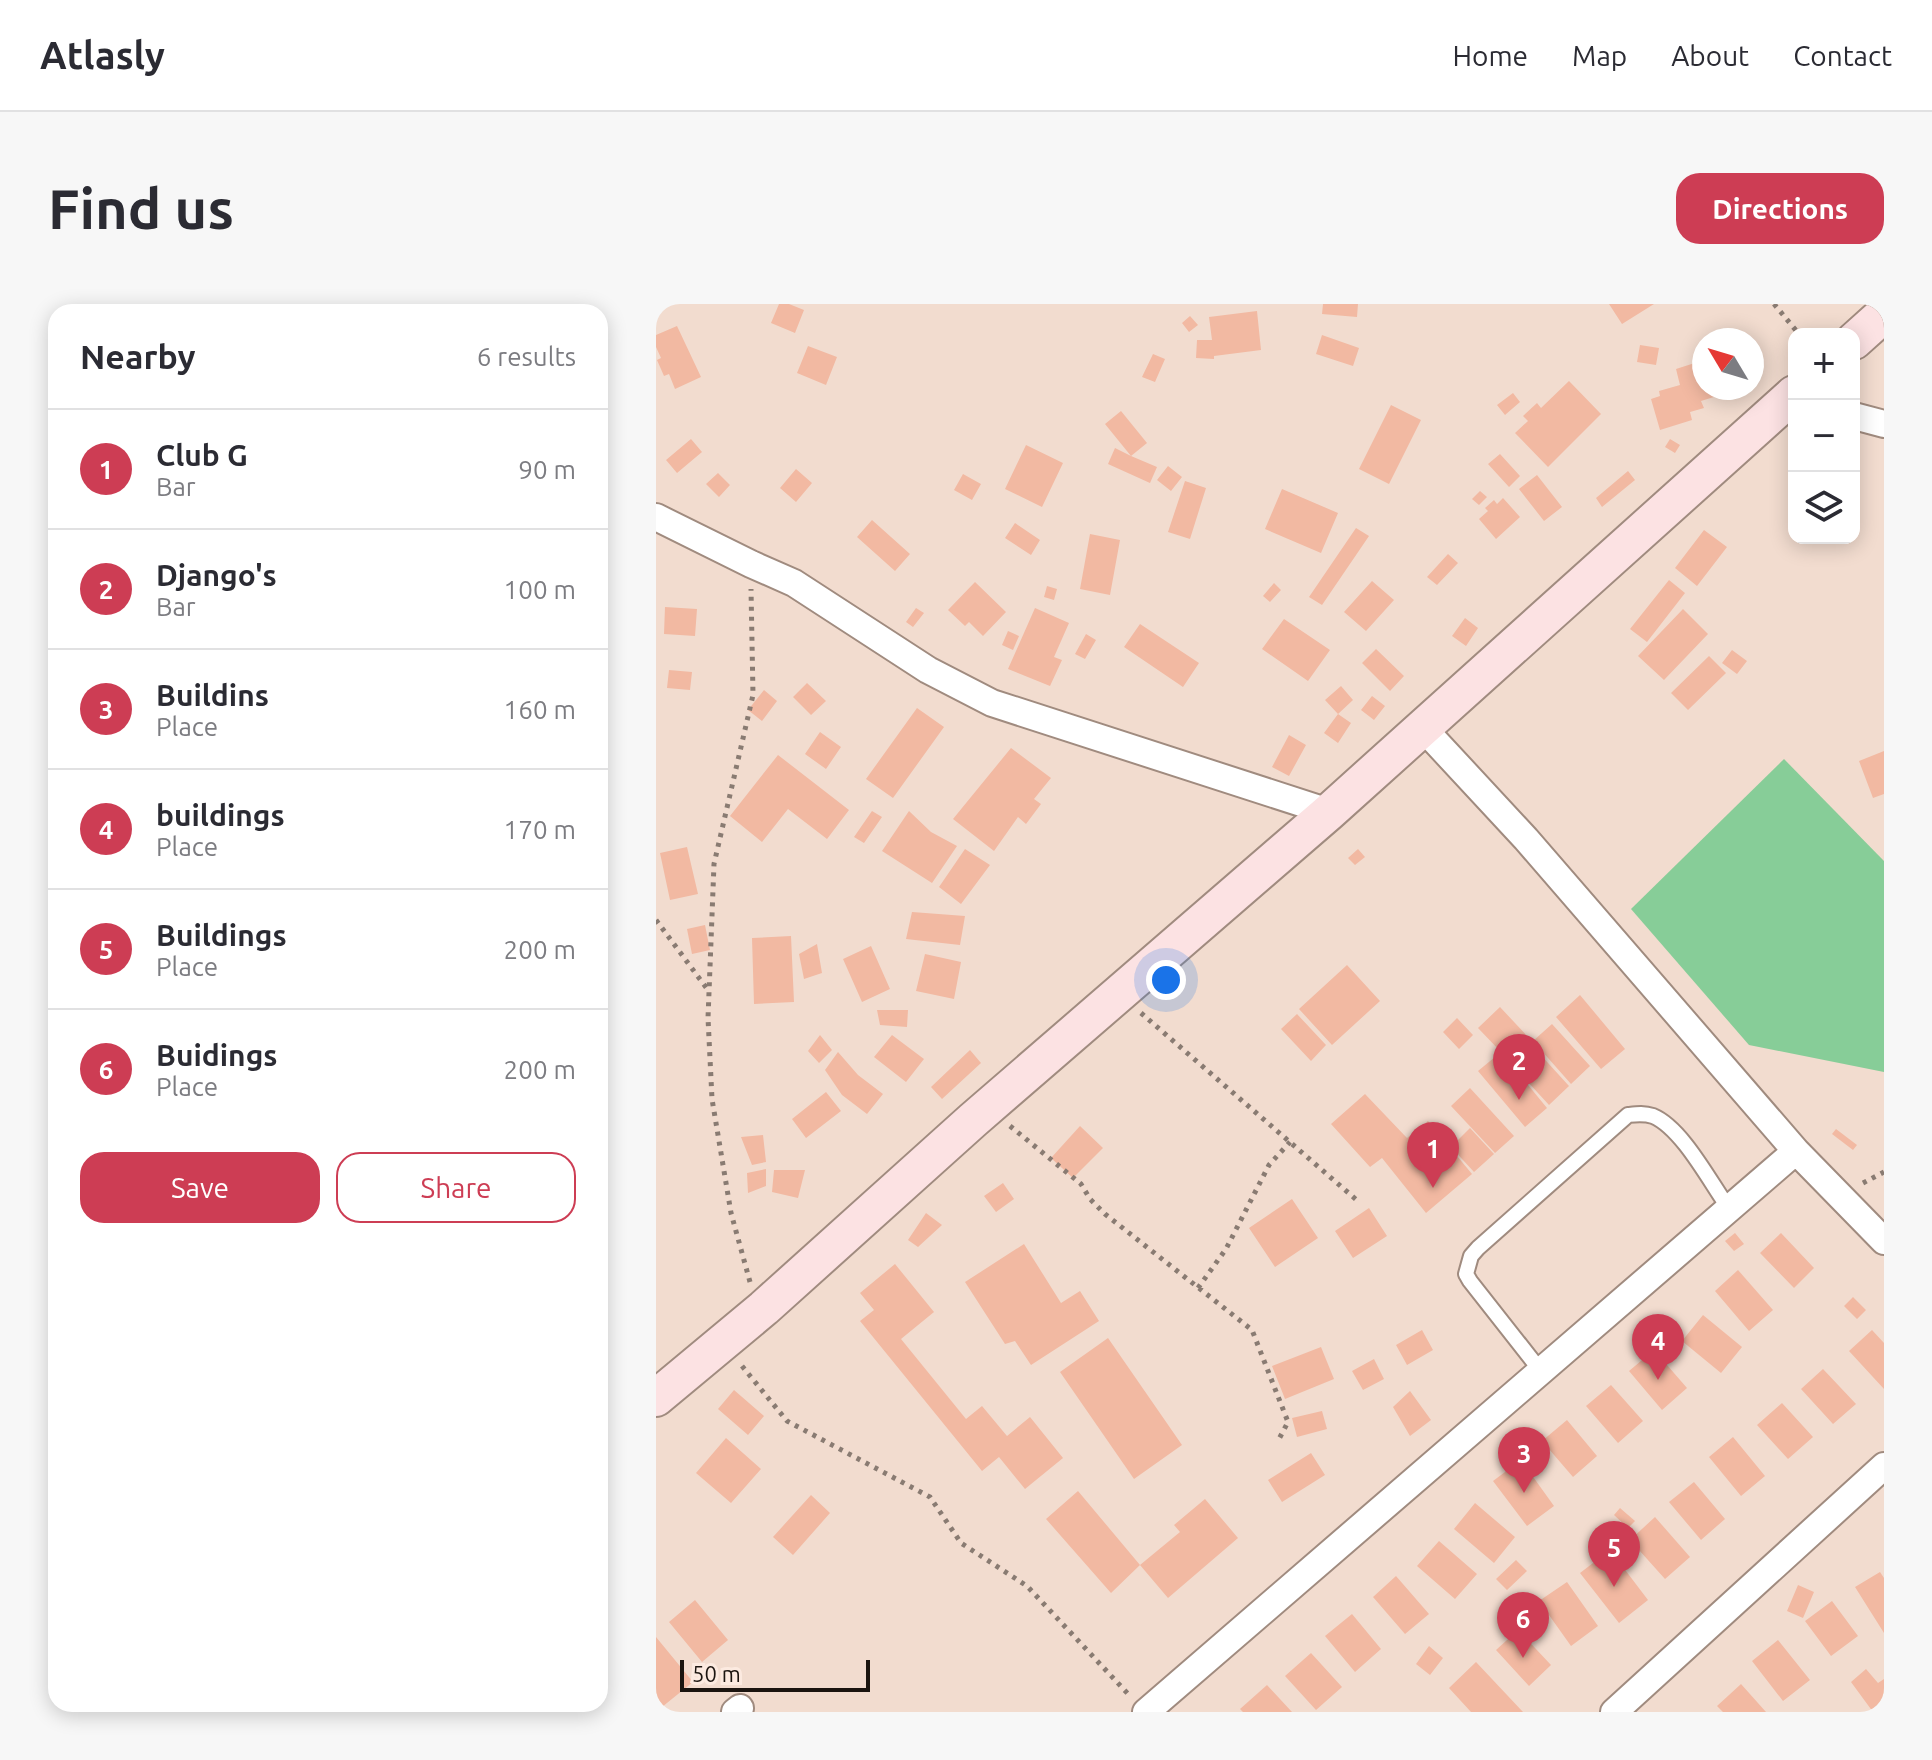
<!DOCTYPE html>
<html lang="en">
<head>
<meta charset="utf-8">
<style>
	body { margin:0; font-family:Ubuntu,sans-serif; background:#f7f7f7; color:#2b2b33 }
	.controls { position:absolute; right:24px; top:24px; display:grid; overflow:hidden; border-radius:16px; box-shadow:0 4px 20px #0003 }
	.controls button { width:72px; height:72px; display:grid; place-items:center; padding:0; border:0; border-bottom:2px solid #e1e1e2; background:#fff; color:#2b2b33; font:40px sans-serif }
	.compass { position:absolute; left:1036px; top:24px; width:72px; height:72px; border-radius:50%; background:#fff; box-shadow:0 4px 20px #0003; rotate:308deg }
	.scale { position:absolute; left:24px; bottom:20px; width:190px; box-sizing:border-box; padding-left:8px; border:4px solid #1b140f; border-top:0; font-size:22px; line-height:28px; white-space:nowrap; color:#1b140f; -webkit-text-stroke:6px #fceae0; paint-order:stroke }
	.you { position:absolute; left:510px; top:676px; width:28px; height:28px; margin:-20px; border:6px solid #fff; border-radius:50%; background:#1a73e8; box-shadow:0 0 0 12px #1a73e833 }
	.badge { display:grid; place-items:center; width:52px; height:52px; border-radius:50%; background:#cd3d54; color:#fff; font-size:26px; font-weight:700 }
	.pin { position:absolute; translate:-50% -66px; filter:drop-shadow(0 2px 4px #0008) }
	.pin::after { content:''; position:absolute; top:42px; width:28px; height:24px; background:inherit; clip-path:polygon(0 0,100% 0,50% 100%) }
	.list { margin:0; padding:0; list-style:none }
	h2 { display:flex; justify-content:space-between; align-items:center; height:104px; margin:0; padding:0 32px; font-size:34px }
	h2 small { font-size:26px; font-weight:400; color:#7c7c81 }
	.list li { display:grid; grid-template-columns:52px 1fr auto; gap:24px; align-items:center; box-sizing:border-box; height:120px; padding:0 32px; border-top:2px solid #e1e1e2 }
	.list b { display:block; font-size:30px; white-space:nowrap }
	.list p { margin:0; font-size:26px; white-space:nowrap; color:#7c7c81 }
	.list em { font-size:26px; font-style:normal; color:#7c7c81 }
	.actions { display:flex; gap:16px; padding:24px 32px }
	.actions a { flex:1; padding:18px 0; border:2px solid #cd3d54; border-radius:24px; text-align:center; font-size:28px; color:#cd3d54 }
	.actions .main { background:#cd3d54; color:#fff }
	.icon { flex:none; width:44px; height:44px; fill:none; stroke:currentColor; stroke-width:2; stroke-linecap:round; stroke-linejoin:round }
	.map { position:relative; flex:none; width:1228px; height:1408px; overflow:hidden; border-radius:24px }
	header { display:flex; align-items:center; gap:48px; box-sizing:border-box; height:112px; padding:0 40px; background:#fff; border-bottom:2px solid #e1e1e2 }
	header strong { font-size:38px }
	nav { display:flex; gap:44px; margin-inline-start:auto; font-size:28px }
	.intro { display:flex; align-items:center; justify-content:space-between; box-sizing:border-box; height:192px; padding:0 48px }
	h1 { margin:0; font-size:56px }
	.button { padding:20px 36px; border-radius:24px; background:#cd3d54; color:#fff; font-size:28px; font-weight:700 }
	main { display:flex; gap:48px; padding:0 48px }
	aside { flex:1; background:#fff; border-radius:24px; box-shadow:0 4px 20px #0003 }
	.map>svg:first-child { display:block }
	.green { fill:#87cd98 }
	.building { fill:#f2b9a2 }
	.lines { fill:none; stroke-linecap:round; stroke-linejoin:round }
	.service-casing { stroke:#a08b7f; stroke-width:18 }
	.minor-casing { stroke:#a08b7f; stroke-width:30 }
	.secondary-casing { stroke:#a08b7f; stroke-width:40 }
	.path { stroke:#897b72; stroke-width:5; stroke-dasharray:4 6; stroke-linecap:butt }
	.service { stroke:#fff; stroke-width:14 }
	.minor { stroke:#fff; stroke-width:26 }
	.secondary { stroke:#fce2e3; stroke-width:36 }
</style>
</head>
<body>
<header>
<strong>Atlasly</strong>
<nav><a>Home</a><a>Map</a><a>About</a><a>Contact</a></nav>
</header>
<div class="intro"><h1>Find us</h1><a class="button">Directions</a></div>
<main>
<aside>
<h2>Nearby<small>6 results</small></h2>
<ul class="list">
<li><span class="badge">1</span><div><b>Club G</b><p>Bar</p></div><em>90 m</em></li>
<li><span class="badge">2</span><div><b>Django's</b><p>Bar</p></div><em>100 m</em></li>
<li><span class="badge">3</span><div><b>Buildins</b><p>Place</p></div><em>160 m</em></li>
<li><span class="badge">4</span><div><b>buildings</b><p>Place</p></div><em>170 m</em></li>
<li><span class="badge">5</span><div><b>Buildings</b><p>Place</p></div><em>200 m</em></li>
<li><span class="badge">6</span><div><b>Buidings</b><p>Place</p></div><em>200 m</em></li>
</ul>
<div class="actions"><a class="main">Save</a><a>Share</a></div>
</aside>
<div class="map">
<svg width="1228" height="1408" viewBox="0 0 1228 1408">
	<rect width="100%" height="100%" fill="#f2dccf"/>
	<path class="green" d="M1128,455L1228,557V768L1093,741L975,605Z"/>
	<path class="building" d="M123,0H133L148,6L139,29L115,19Z
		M667,0H702L701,13L666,10Z
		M953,0H998L966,20Z
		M601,7L605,46L558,52V55L540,54L541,36H556L553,13Z
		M534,12L542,21L533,28L526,19Z
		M21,22L45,73L19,85L13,70L8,72L1,56L5,54L0,43V31Z
		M666,31L703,44L697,62L660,50Z
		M984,41L1003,44L1000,61L981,58Z
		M152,42L181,53L170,81L141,69Z
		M497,50L509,55L499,78L486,73Z
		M1048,56V84H1076L1077,87L1045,97L1048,104L1034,108L1036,116L1004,126L995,95L1004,92L1003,87L1024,81L1020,65Z
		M913,77L945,110L892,163L859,129L872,117L867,112L881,99L885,104Z
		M857,89L864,98L849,111L841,101Z
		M735,101L765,116L733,180L703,165Z
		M465,107L491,139L475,152L501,163L494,179L452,160L459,144L475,152L449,120Z
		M35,135L46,148L21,169L10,156Z
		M1014,135L1024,141L1019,149L1009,143Z
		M370,141L407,159L386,203L349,185Z
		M844,150L864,172L853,183L832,160Z
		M512,162L526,173L515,187L501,176Z
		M140,165L156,179L140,198L124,184Z
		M972,167L979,176L946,203L940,194Z
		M62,169L74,181L63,193L50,180Z
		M307,170L325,180L316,196L298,186Z
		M881,171L906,203L888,217L863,185Z
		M529,177L550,184L534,235L512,228Z
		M626,185L682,209L665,249L609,225Z
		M824,187L831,193L823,201L816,195Z
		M847,194L864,213L840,235L823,215L832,207L829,204L838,196L841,200Z
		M216,216L254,250L239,267L201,233Z
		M359,219L384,236L375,251L349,234Z
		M700,224L713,232L666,301L653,293Z
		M1048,226L1071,243L1041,282L1019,264Z
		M434,230L464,236L454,291L424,285Z
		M792,250L802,259L781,281L771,273Z
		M1013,276L1029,289L991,338L974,325Z
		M716,277L738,296L710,327L688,308Z
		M319,278L350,308L327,332L313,318L309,322L292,306Z
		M618,279L625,286L614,298L607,292Z
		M391,282L401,285L398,296L388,293Z
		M9,303L41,305L39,332L8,330Z
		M260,304L268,309L257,323L250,318Z
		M379,304L413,319L398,353L406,356L394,382L352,365Z
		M1027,305L1052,330L1008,376L982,352Z
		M809,314L822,324L810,342L796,332Z
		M628,315L674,346L652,377L606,345Z
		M484,320L543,359L527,383L468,343Z
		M352,327L363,332L357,346L346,341Z
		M430,330L440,336L429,355L419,350Z
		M720,345L748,372L734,387L706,359Z
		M1076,346L1091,357L1081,370L1066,359Z
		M1053,352L1070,369L1032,406L1015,389Z
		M13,366L36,368L34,386L11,384Z
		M151,379L170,397L155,411L137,393Z
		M685,382L697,396L682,410L669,396Z
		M108,386L121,397L106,417L92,406Z
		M716,392L729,402L718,416L705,406Z
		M261,404L288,423L237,494L210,475Z
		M682,410L695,419L682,439L668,429Z
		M164,428L185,443L170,465L149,450Z
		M633,431L650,441L633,472L616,463Z
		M355,444L395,474L378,495L385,500L370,520L362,513L338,547L297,515Z
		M1228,447V490L1217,494L1203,457Z
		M122,451L193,506L171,535L132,505L106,538L74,512Z
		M216,507L226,513L208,539L198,533Z
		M253,507L275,528L301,542L276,579L226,547Z
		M31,543L42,590L14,596L4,549Z
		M309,545L334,561L305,600L283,583Z
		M702,545L709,553L699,561L692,554Z
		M256,608L309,612L304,641L250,635Z
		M49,621L54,646L36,650L31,625Z
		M135,632L138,698L98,700L96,634Z
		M161,640L166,669L148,675L143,650Z
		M215,642L234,685L206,698L187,655Z
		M269,650L305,658L298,695L260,687Z
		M691,661L724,697L676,741L643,705Z
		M924,691L969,745L945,765L900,713Z
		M844,703L873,734L862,745L872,737L913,782L893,801L849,753L891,804L869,823L822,767L845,748L822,724Z
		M221,706H252L251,723L224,721Z
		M641,710L670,741L655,757L625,725Z
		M801,714L817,731L803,745L787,728Z
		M896,720L934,762L915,780L877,737Z
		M164,731L176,746L163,759L152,747Z
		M236,731L268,755L250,778L218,753Z
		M314,746L325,759L286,795L275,783Z
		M182,748L202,771L227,790L211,810L186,791L169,766Z
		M814,784L858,832L839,849L795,802Z
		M170,788L185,807L150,834L136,815Z
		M709,790L751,834L772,817L816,870L770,909L726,854L714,863L675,820Z
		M424,822L447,844L417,874L395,854Z
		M814,824L838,850L818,868L795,843Z
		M1180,825L1201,841L1197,846L1176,830Z
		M107,831L110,858L96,861L85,833Z
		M110,865V882L92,889L91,869Z
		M118,866H149L142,894L116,888Z
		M347,879L358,895L340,908L328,892Z
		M636,895L662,934L619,963L593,924Z
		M713,904L731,932L697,954L679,927Z
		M270,909L286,921L262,943L252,936Z
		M1079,929L1088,940L1078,947L1069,937Z
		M1125,929L1158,964L1138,984L1104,949Z
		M368,940L405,999L424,987L443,1017L375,1061L359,1037L349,1040L309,978Z
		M239,960L278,1008L245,1035L310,1115L326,1102L351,1132L374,1113L407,1154L369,1185L343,1153L326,1167L204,1017L218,1006L204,989Z
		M1082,966L1117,1006L1093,1027L1059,987Z
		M1197,993L1210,1006L1201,1015L1188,1002Z
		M1047,1011L1086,1043L1065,1069L1026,1037Z
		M766,1026L777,1046L751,1061L740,1041Z
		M1216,1026L1228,1039V1085L1193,1047Z
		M452,1034L526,1141L478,1175L404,1068Z
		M665,1043L678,1075L629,1095L616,1062Z
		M998,1046L1031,1084L1006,1106L973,1067Z
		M718,1055L728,1075L707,1086L696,1067Z
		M1167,1065L1200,1100L1177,1120L1145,1085Z
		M955,1081L987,1117L962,1139L930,1102Z
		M78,1086L108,1112L92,1131L62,1105Z
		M754,1087L775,1116L754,1132L737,1103Z
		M1126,1099L1157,1133L1132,1155L1101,1121Z
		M666,1107L671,1125L641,1133L636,1114Z
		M911,1116L941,1152L917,1173L886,1137Z
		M1077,1133L1109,1172L1085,1192L1053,1153Z
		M70,1134L105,1165L75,1199L40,1169Z
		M655,1149L669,1171L626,1198L612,1176Z
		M865,1156L898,1202L871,1222L837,1177Z
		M1038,1178L1069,1215L1045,1236L1013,1198Z
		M422,1187L484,1261L524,1228L518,1221L549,1195L582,1234L512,1294L484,1261L455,1289L390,1215Z
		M155,1191L174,1209L137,1251L117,1233Z
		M819,1199L859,1233L838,1259L798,1225Z
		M964,1204L979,1217L972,1224L958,1211Z
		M999,1213L1034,1253L1009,1275L974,1236Z
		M783,1237L821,1270L799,1295L761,1262Z
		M954,1246L992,1296L963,1319L924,1269Z
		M860,1256L871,1267L851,1286L840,1275Z
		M1224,1268L1228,1274V1329L1199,1283Z
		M740,1272L773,1310L749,1330L717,1293Z
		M911,1278L942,1322L915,1342L883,1297Z
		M1142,1281L1158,1288L1147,1314L1131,1307Z
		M39,1296L72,1336L46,1358L13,1318Z
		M1176,1297L1202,1332L1175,1352L1149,1317Z
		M696,1310L725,1345L699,1368L669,1332Z
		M862,1326L895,1361L873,1382L840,1346Z
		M0,1333L37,1378L6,1403L0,1396Z
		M1122,1336L1154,1376L1127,1397L1096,1357Z
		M773,1342L787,1354L774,1371L760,1360Z
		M655,1349L686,1383L660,1406L629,1372Z
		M820,1358L867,1408H815L793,1384Z
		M1210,1365L1222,1379L1228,1375V1408H1217L1195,1378Z
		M1085,1380L1110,1408H1067L1061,1402Z
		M611,1381L636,1408H587L584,1405Z"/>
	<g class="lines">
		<g class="service-casing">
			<path id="service" d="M884,1066L814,977L810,970L815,952L822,944L972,811C981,810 988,809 997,812C1026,824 1054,878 1072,903"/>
		</g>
		<g class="minor-casing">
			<path id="minor" d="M1198,112L1228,120
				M0,213L95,260L138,279L272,366L336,399L673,508
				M767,424L870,535L1140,847L1228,937
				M79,1408L84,1404
				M490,1408L1140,847
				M958,1408L1228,1162"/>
		</g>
		<g class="secondary-casing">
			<path id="secondary" d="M1198,37L1228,10
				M0,1094L108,1004L317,816L673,508L1138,90"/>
		</g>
		<path class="path" d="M1118,0L1143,30
			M0,616L52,686
			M485,709L703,898
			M354,822L425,880L434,895L449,910L596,1026L632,1118L623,1135
			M1207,879L1228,868
			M94,978L75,909L56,795L52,714L58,560L97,391L95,285
			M542,984L570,945L613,861L634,838
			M86,1062L131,1117L274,1193L305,1239L371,1282L474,1392"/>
		<use href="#service" class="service"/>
		<use href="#minor" class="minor"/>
		<use href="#secondary" class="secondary"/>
	</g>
</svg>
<div class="controls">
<button>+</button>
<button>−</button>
<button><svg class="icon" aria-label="layers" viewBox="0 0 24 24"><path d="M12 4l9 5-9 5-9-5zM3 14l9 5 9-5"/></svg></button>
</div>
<svg class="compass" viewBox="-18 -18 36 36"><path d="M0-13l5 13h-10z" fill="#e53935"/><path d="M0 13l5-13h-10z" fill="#7c7c81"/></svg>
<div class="scale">50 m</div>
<div class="you"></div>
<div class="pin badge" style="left:777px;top:884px">1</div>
<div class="pin badge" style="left:863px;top:796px">2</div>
<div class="pin badge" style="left:868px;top:1189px">3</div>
<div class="pin badge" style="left:1002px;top:1076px">4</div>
<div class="pin badge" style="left:958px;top:1283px">5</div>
<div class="pin badge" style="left:867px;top:1354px">6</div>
</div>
</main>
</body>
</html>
